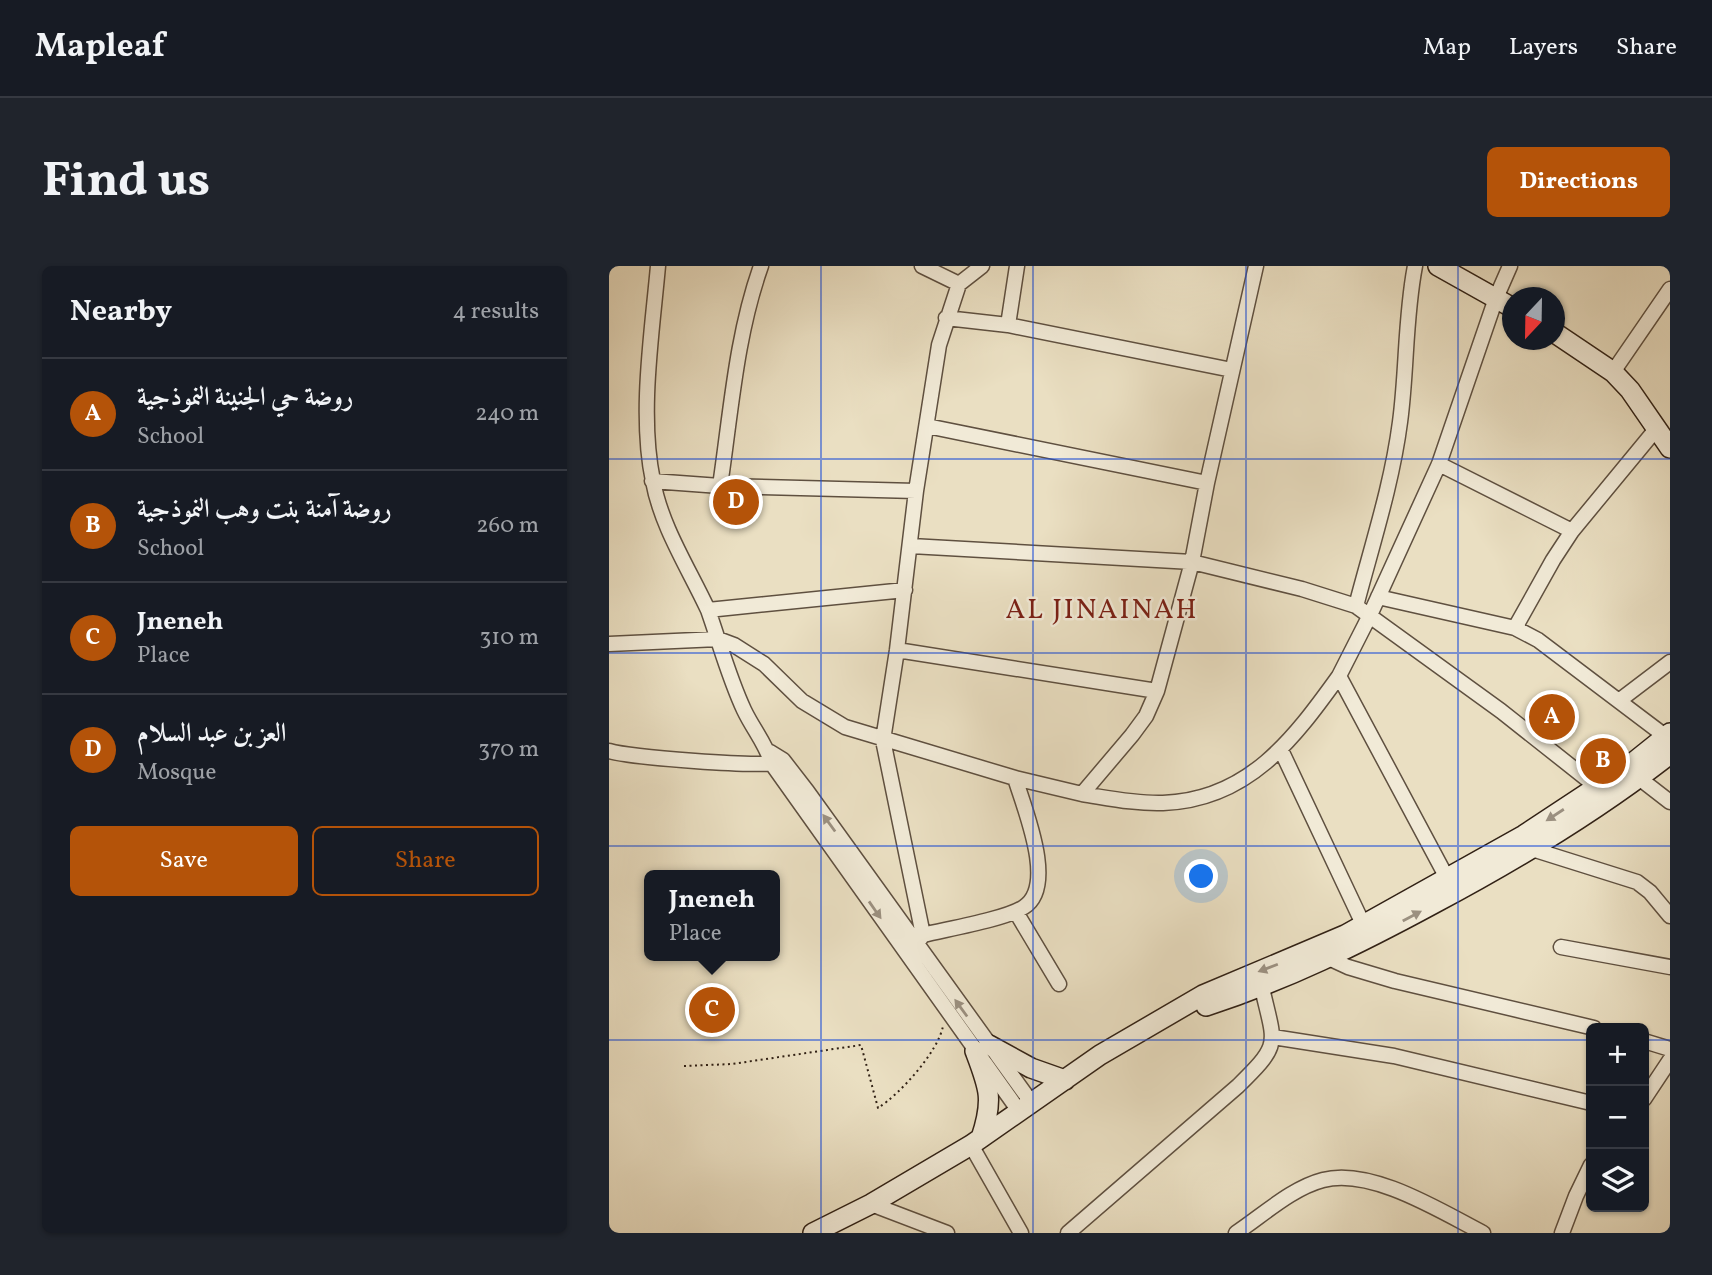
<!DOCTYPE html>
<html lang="en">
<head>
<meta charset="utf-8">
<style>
	body { margin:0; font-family:Vollkorn,Amiri,serif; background:#20242c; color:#f1f3f6 }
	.controls { position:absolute; right:21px; bottom:21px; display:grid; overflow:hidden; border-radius:10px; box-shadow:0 2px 5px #0004 }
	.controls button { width:63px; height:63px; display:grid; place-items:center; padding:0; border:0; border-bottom:2px solid #363941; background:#171b24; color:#f1f3f6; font:35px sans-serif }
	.compass { position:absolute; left:893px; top:21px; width:63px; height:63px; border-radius:50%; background:#171b24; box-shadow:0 2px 5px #0004; rotate:202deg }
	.you { position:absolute; left:593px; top:611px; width:24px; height:24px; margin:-18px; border:5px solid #fff; border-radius:50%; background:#1a73e8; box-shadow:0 0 0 10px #1a73e833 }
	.badge { display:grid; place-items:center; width:46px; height:46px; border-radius:50%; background:#b45309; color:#fff; font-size:23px; font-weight:700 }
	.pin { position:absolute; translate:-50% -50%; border:4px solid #fff; box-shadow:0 2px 7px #0006 }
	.popup { position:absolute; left:35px; top:604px; width:136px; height:91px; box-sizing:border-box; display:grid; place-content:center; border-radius:10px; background:#171b24; filter:drop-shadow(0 2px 5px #0005); font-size:23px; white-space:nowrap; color:#9ea1a6 }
	.popup b { font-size:26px; color:#f1f3f6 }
	.popup::after { content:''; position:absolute; left:50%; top:100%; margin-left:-14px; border:14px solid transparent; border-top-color:#171b24 }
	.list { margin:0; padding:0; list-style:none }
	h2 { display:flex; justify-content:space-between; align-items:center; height:91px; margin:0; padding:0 28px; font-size:30px }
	h2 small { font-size:23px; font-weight:400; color:#9ea1a6 }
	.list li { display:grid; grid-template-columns:46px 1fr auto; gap:21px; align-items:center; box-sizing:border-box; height:112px; padding:0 28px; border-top:2px solid #363941 }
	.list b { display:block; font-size:26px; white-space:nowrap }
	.list p { margin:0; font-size:23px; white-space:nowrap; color:#9ea1a6 }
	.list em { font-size:23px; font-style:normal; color:#9ea1a6 }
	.actions { display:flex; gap:14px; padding:21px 28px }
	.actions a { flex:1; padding:16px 0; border:2px solid #b45309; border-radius:10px; text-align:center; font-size:24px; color:#b45309 }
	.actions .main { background:#b45309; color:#fff }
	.icon { flex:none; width:38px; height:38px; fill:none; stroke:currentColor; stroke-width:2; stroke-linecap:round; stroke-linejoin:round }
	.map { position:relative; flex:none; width:1061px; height:967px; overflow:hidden; border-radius:10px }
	header { display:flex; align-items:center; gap:42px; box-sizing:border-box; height:98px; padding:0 35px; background:#171b24; border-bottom:2px solid #363941 }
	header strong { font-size:33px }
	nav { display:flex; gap:38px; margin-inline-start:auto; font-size:24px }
	.intro { display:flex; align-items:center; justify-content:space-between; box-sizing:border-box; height:168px; padding:0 42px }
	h1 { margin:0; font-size:49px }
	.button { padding:18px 32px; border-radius:10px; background:#b45309; color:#fff; font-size:24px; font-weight:700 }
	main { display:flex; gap:42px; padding:0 42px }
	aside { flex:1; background:#171b24; border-radius:10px; box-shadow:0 2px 5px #0004 }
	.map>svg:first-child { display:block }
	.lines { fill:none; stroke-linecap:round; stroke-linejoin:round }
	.street-casing { stroke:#5f5040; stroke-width:17 }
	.secondary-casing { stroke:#312115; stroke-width:22 }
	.path { stroke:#312115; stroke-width:2; stroke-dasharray:2 3.5; stroke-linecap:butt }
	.street { stroke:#f1ead7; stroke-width:14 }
	.secondary { stroke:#f1ead7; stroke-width:19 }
	.oneway { fill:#9b9080 }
	.grid { fill:none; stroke:#1d4ed8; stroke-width:2; stroke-opacity:0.55 }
	.labels { text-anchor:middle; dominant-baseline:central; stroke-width:5; stroke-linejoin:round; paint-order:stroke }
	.neighbourhood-label { font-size:28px; letter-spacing:2px; fill:#7a1f14; stroke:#f1ead7 }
</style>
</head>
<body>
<header>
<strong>Mapleaf</strong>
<nav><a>Map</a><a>Layers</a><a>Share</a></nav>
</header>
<div class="intro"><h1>Find us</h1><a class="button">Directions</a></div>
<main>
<aside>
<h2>Nearby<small>4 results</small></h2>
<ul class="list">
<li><span class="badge">A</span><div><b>روضة حي الجنينة النموذجية</b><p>School</p></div><em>240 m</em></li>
<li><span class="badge">B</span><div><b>روضة آمنة بنت وهب النموذجية</b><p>School</p></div><em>260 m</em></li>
<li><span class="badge">C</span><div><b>Jneneh</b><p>Place</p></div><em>310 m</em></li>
<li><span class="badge">D</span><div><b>العز بن عبد السلام</b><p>Mosque</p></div><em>370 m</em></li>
</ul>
<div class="actions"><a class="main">Save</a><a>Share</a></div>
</aside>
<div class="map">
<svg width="1061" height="967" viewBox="0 0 1061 967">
	<rect width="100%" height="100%" fill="#eadfc2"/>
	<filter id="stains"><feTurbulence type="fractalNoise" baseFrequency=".00286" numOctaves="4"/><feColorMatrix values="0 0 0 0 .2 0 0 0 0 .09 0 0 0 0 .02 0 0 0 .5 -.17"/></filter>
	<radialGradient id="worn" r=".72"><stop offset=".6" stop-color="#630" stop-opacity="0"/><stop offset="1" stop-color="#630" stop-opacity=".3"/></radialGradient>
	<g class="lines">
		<g class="street-casing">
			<path id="street" d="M49,0C43,67 30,149 44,215C52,260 80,303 99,344
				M313,0L350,18
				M337,52L399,59L623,104
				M399,59L408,0
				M1004,106L1061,23
				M318,160L598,217
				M1048,162L963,265L944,294L906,362L929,374L1056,470
				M830,198L963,265
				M43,215L111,220L307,225
				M111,220C122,146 127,70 152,0
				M302,280L583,296L693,323L747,340L892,445L988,521
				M296,324L99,344C111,378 120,412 135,444C144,463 157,478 163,498L410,845
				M769,331L906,362
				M747,340C763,279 783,218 791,156C798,104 796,51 806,0
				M0,378L109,373L125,379L155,398L193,435L236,461L406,512L473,528L523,469L537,450L548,425L583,296L598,217L647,0
				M288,384L548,425
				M730,410L761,349L830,198L887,32L901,0
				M1011,434L1061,396
				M672,484L754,658
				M0,485C20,491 152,502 169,496
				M161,486L174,494L198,525L422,836
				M1030,512L1061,536
				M473,528C499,532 527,538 554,537C639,534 684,474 730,410L838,612
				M923,583L1028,616L1041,626L1061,650
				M407,646L450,718
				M314,669L274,474L288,384L307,225L330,79L350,18L373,0
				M309,676L314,669C338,663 397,653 415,641C448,620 415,542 406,512
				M952,681L1061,701
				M713,689L739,701L786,715L985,762
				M664,771L785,790L982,837
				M1035,775L1061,783
				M1035,833L1061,794
				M362,879L412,967
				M262,938L338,967
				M459,967L629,820C673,777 666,779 653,722
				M627,967C654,949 683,922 714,914C762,901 833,946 874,967
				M953,967L967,930L982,899"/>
		</g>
		<g class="secondary-casing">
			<path id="secondary" d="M829,0L904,42
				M946,67L1004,106L1021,124L1061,182
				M597,740C677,714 750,678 824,638C907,594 987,546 1061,488
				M380,779L422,802L456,814
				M366,785C380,822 385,833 372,872
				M204,967L262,938L362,879L491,789L594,729L736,669L915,569L1021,499L1061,467"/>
		</g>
		<path class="path" d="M75,800L123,798L252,779L269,842C291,828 329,786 334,760"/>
		<use href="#street" class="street"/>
		<use href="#secondary" class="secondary"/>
	</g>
	<defs><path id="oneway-solid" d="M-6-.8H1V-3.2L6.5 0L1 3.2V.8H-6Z" transform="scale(1.75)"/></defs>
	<g class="oneway">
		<use href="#oneway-solid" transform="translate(946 549) rotate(147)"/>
		<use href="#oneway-solid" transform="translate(220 557) rotate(-126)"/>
		<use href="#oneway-solid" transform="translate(266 644) rotate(55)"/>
		<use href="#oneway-solid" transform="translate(803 650) rotate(-28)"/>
		<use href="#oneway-solid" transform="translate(659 702) rotate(159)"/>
		<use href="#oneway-solid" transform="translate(352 742) rotate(-126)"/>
	</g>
	<path class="grid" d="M212,0V967M424,0V967M637,0V967M849,0V967M0,193H1061M0,387H1061M0,580H1061M0,774H982M1035,774H1061"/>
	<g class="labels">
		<g class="neighbourhood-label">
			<text x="493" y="344">AL JINAINAH</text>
		</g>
	</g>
	<rect width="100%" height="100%" filter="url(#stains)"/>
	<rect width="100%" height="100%" fill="url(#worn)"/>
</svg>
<div class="controls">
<button>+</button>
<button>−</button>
<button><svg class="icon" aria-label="layers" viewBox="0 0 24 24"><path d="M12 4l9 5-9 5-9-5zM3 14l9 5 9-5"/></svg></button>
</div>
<svg class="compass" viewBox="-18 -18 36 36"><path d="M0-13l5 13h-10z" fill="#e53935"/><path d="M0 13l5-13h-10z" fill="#9ea1a6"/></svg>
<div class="you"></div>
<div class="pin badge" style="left:943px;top:451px">A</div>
<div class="pin badge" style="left:994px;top:495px">B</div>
<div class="pin badge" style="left:103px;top:744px">C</div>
<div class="popup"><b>Jneneh</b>Place</div>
<div class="pin badge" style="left:127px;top:236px">D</div>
</div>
</main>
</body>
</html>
